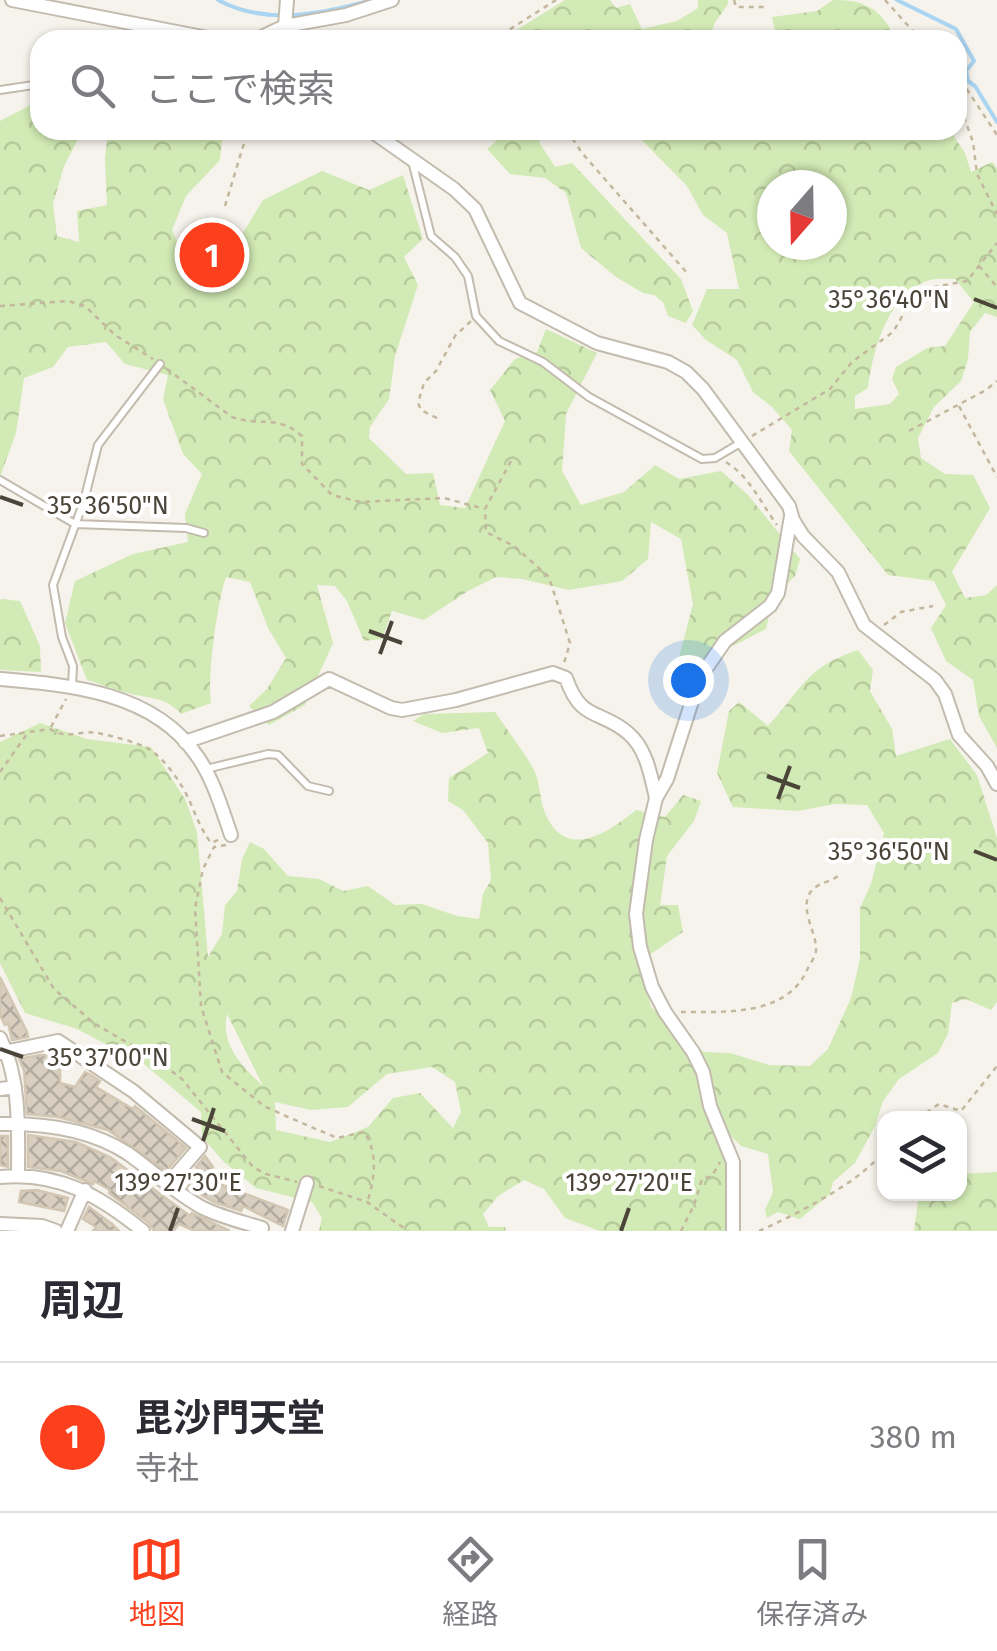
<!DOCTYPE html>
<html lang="ja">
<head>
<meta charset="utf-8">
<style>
	body { margin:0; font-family:"Fira Sans","Noto Sans JP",sans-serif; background:#f7f7f7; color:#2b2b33 }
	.controls { position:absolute; right:30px; bottom:30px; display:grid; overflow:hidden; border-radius:20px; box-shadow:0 2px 8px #0004 }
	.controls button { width:90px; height:90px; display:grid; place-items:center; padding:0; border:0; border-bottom:2px solid #e1e1e2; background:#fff; color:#2b2b33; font:50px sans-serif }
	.compass { position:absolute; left:757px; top:170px; width:90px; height:90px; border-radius:50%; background:#fff; box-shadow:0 2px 8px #0004; rotate:200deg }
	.you { position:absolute; left:688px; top:680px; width:35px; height:35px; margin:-25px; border:8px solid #fff; border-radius:50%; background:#1a73e8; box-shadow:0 0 0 15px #1a73e833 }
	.badge { display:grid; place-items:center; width:65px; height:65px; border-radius:50%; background:#fc3f1d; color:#fff; font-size:32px; font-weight:700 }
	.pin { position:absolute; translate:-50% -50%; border:5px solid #fff; box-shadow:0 2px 10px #0006 }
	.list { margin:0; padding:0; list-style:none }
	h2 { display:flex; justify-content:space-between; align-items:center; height:130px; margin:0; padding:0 40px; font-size:42px }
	h2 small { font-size:32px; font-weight:400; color:#7c7c81 }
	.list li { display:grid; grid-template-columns:65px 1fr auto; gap:30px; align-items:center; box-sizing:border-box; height:150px; padding:0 40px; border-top:2px solid #e1e1e2 }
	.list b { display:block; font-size:38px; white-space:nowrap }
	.list p { margin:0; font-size:32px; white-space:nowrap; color:#7c7c81 }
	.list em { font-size:32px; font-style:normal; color:#7c7c81 }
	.icon { flex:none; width:55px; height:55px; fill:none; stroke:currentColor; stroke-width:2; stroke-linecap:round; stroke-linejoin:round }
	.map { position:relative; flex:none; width:997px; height:1231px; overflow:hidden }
	.search { position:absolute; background:#fff; box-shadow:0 2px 8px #0004; left:30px; right:30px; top:30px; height:110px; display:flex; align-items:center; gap:25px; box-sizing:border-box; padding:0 35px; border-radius:30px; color:#7c7c81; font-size:38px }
	.sheet { height:280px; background:#fff }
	nav { display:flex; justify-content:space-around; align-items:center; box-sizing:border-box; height:140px; border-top:2px solid #e1e1e2; background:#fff; font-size:28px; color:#7c7c81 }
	nav a { display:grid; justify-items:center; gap:5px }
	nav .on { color:#fc3f1d }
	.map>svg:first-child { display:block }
	.forest { fill:url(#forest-crowns); fill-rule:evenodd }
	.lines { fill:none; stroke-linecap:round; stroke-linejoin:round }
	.stream { stroke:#a9d4f2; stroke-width:4 }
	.building { fill:url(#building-cross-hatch); stroke:#d3c7b4; stroke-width:2.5 }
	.lane-casing { stroke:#c2bbae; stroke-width:10 }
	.street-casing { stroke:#c2bbae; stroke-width:16 }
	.path { stroke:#c4b79f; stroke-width:2.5; stroke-dasharray:5 5; stroke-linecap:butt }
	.lane { stroke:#fff; stroke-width:6 }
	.street { stroke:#fff; stroke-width:12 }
	.ticks { fill:none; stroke:#4b4439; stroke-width:4 }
	.ticks-label { font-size:25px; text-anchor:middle; fill:#4b4439; stroke:#fff; stroke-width:8; stroke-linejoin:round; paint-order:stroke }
</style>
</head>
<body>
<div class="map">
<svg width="997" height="1231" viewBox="0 0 997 1231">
	<defs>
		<pattern id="forest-crowns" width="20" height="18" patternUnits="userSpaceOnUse" patternTransform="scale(2.5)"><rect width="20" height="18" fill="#d2eab5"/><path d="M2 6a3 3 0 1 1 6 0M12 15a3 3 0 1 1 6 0" fill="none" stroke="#b6ca9c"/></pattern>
		<pattern id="building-cross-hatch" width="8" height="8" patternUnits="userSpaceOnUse" patternTransform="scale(2.5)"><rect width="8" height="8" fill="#d8cfc1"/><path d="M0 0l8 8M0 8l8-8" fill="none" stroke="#b1aa9e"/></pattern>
	</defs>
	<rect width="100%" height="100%" fill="#f6f3ec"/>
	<path class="forest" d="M565,0H610L616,8L630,4L642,29L677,21L698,8V0H728V4L714,24L710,40H500Z
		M833,0C859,0 876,5 890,28L887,40H777L772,17L817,11Z
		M40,100V130H83L64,166L53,204L57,236L79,242L77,211L107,205L105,159L108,130H223L220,160L186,196L172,230L180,248L192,246L221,231L241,236L263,200L322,171L369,190L403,175L423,239L404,257L418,285L395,356L389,399L370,427L369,438L406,474L433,473L440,505L465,508L505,421L490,390L515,359L537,352L546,329L597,353L566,414L562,471L581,505L624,492L655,465L679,479L721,471L748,495L800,559L795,576L773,598L766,629L729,648L688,687L674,676L693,604L681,539L651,522L648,559L622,581L569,590L522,579L496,577L468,591L424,620L392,611L382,639L364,641L347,601L335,586L317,585L333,643L305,705L269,725L249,706L267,689L286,658L268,628L250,582L226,577C217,602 207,679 211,703L181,714C165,696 149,699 128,693C114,690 101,684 87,680L65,623L75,581L133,554L188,542L185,514L202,474L183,454L163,399L168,375L125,364L106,342L68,347L53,367L24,378L16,433L0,477V121Z
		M509,130H544L539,142L555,167L572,163L681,279L693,311L686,323L668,316L663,302L654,295L643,293L616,277L581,248L566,193L545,178L510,174L487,149Z
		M632,130H950L965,153L971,172L992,162L997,168V317L985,313L970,332L968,359L961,381L934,407L918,438L921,458L945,474L973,475L990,508L952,572L965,598L986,595L997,585V748L979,716L973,680L946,661L931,628L946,605L934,581L888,575L789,451L792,430L772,407L753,392L737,360L706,340L692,325L707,289H739L727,233L703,215L687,186ZM772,185H832V245H772ZM955,279L974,302L945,346L927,348L896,367L892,379L899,394L890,404L855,409V396L868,388C873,350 888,292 930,280C937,278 948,279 955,279Z
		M0,599L20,601L40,646L41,672L0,670Z
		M858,650L873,670L870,691L892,729L896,756L950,739L977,775L997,838V1002L991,1010L966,999L952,1003L948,1034L938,1053L899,1079L883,1101L875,1126L855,1163L833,1182L830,1194L800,1219L778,1212L767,1218L765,1210L773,1192L768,1154L741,1146L729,1134L718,1139L732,1177L728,1231H600L565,1218L544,1189L524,1180L498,1196L483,1214L489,1227H505L506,1231H319L322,1218L312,1202L256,1188L224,1162L202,1137L201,1112L144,1064L77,1029L25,1013L0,963V742L40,723L87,739L151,747L185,799L197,832L208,957L222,934L225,905L237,891L242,859L250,842L264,849L288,876L319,879L343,891L368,886L395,905L422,904L457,916L479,919L483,894L491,880L488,843L463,810L448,801L449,778L488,753L479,728L442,733L413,721L424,714L495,712C508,731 523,750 534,770C541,784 539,801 546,815C567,862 610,831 636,810L665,817L683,795L701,801L694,821L667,856L660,905H678L683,932L639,962L651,1007L704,1052L730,1053L769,1065L810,1066L828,1049L851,998L860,959V908L871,884L884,833L867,805L835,804L798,811L733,807L717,773L729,711L739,702L768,726C803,689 804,668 858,650ZM227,1014L262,1084V1085C241,1066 220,1043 227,1014ZM432,1067L455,1082L461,1112L453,1128L420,1093L393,1098L368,1127L330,1142L276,1130L275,1102L311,1110L348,1107L387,1074Z
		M997,1172V1231H914L919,1194H960V1174Z"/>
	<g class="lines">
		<path class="stream" d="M218,0C266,26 322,14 372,0
			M897,0L956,29L974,61L966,71L968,81L975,86L997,122"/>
	</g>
	<path class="building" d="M0,977L27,1032L28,1037L12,1040L8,1023L5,1025L0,1015Z
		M40,1055L60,1056V1083L75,1087L85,1072L91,1075L100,1081L96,1087L133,1109L135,1106L186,1148L166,1171L108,1130L58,1117L27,1114L24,1070L19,1059Z
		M28,1135L76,1142L110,1157L190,1216L192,1213L230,1231H195L179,1224L173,1231H154L149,1223L109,1193L110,1190L94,1181L93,1184L61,1171L28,1167Z
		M0,1136H8V1167L0,1165Z
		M205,1156L213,1167L209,1172L225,1179L222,1185L288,1210L283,1226L243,1206L241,1211L214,1202L188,1187L199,1170L196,1167Z
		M37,1190L68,1198L64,1211L19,1202L21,1191Z
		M89,1207L112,1224L119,1231H93L96,1227L83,1219Z"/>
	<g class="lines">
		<g class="lane-casing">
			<path id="lane" d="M0,90L40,84
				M412,161L431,236L455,257L468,276L476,316L499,341L543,362L589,397L702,459L715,458L742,442
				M0,480L75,524L186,528L204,533
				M72,686L73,666L62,637L53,585L84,501L98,445L160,364
				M206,769L268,754L278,755L308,786L329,791"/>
		</g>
		<g class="street-casing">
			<path id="street" d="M12,0L218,40
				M285,26L287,0
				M255,40L285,26L346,15L392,0
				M370,130L454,189L475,209L520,303L597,343L668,362L686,372L703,389L789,506L793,520L803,536L838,572L864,625L935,680L945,694L959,735L987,766L997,784
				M0,679C70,685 154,692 197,756C213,778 222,809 231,835
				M185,742L273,712L329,679L391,708L402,710L456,700L553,673L566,678C581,722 600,709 628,733C647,749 651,777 656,798
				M0,1038C21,1080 18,1130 18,1176
				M0,1053L58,1041L133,1091L200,1147L167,1185
				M0,1089L15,1087
				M0,1124C43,1123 90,1129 127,1153C153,1171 175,1193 203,1208C221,1217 243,1222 262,1228L261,1231
				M0,1177C58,1171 100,1196 143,1231
				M0,1224L42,1226L56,1231
				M67,1231L85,1190
				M292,1231L307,1183
				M733,1231V1162L710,1106L703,1072L693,1052L665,1012L652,987L640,947L636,914L646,840L656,798L667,779L693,698L703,673L725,641L770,606L778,593L791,516"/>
		</g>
		<path class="path" d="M734,0L736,7H764
			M885,0L921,40
			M493,40L556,0
			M957,87L966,88L997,135
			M957,98L973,142L977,174L997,214
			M567,130L582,153L688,274
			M225,206L248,130
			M979,266L997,287
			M0,306L68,301L85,306L115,335L153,359
			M167,369L232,417C261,427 277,414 302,436V464L332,495L360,502L444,498L485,509
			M959,406L997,477
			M437,418L421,410L418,403L424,383L436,371L455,336L471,321
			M909,431L986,390L997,381
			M752,436L830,389L852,362L893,332L914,296L923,289L967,281L997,243
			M511,461L485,509L486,532L514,546L549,577L570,643L564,663
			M726,462C751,478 760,502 777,525
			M884,625L901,612L933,606
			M51,727L66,699
			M0,736L50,729C67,741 84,728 102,734C116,737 135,742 147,748C164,757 183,785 190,802C197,818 201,829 211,843L220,839
			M0,772L27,734
			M226,845L214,847L203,869L195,908L201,1006L222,1072L264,1106L288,1117L337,1138L364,1132C378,1152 375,1177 368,1200
			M0,898L54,989L95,1024L156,1059L182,1079L253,1167L266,1174L297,1182
			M681,1012C724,1012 785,1016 806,972C809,966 815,957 816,951C817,934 802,914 808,897C813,883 827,884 838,876
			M918,1118L939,1104L961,1111L997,1066
			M319,1186L367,1202L408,1231
			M681,1231L694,1205L702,1179L712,1176L720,1162
			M759,1231C793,1216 865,1180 884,1150"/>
		<use href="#lane" class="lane"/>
		<use href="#street" class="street"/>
	</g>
	<path class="ticks" d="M974,299L997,308M0,497L23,505M369,631L402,643M380,654L392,621M767,776L800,788M778,799L790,766M974,851L997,860M0,1049L23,1057M192,1119L225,1131M203,1141L214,1108M170,1231L178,1208M621,1231L629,1208"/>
	<g class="ticks-label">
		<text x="889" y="308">35°36'40"N</text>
		<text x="108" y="514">35°36'50"N</text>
		<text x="889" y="860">35°36'50"N</text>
		<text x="108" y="1066">35°37'00"N</text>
		<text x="178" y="1191">139°27'30"E</text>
		<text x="629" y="1191">139°27'20"E</text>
	</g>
</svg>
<div class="controls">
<button><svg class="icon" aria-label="layers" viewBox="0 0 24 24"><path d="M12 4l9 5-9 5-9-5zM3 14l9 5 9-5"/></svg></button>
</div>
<svg class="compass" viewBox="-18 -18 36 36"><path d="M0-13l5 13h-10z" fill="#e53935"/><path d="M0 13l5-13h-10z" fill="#7c7c81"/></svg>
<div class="you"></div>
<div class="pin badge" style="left:212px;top:255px">1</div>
<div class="search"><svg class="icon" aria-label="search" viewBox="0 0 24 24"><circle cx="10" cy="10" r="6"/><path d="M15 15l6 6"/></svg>ここで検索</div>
</div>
<section class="sheet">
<h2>周辺<small></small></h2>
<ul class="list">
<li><span class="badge">1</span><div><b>毘沙門天堂</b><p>寺社</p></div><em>380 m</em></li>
</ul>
</section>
<nav>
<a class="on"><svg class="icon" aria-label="map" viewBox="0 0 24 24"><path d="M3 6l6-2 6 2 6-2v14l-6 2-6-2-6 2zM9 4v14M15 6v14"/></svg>地図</a>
<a><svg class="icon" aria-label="directions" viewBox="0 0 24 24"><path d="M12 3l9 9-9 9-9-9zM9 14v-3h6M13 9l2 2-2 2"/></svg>経路</a>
<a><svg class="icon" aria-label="saved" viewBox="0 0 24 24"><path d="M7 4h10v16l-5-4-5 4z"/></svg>保存済み</a>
</nav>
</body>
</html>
